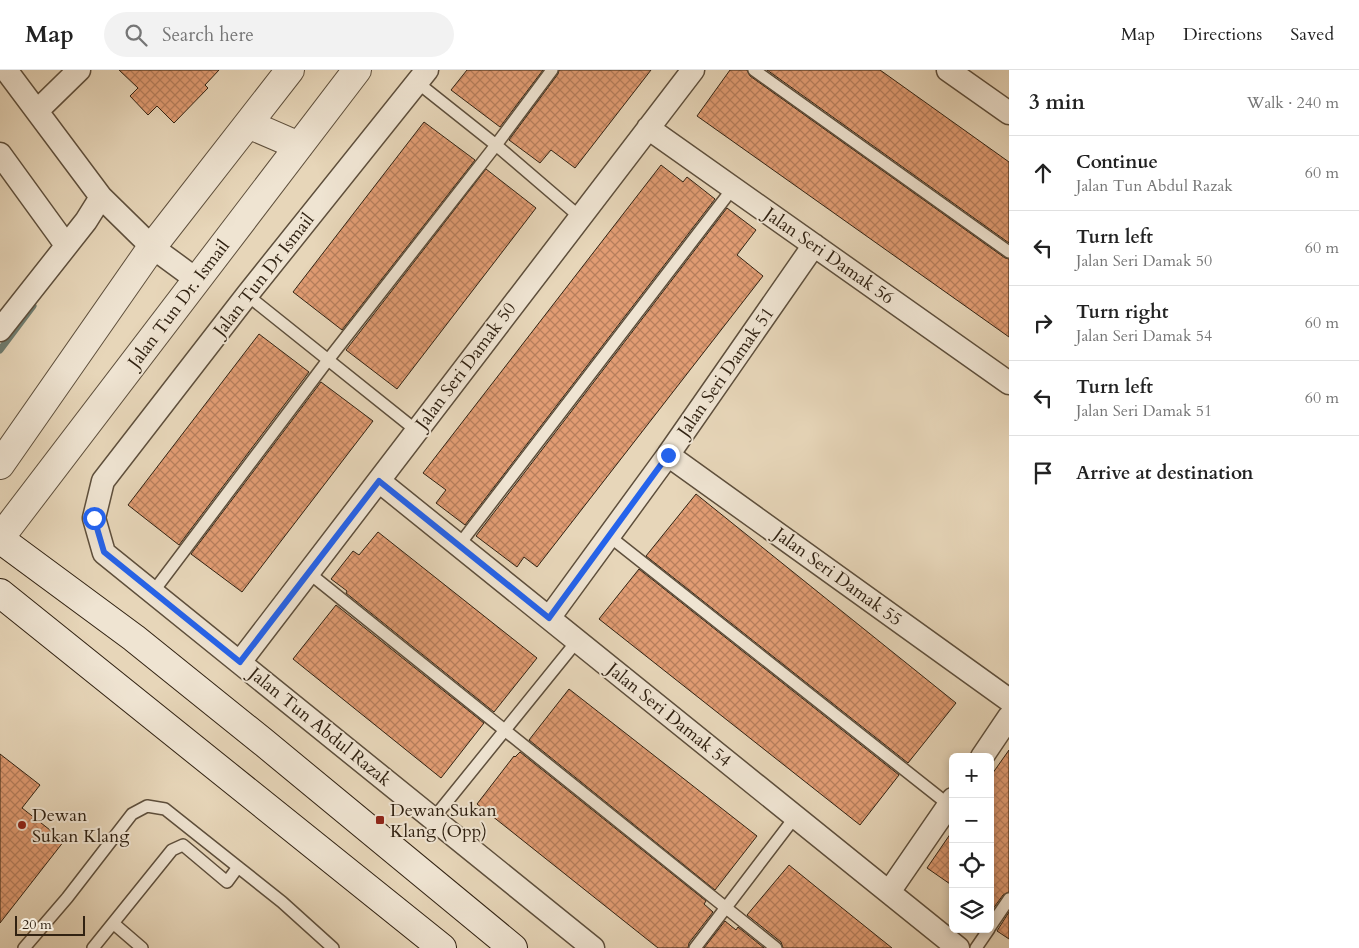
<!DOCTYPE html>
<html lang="en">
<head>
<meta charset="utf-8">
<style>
	body { margin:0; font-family:Cardo,serif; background:#f2f2f2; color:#222 }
	.controls { position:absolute; right:15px; bottom:15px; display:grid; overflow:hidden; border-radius:8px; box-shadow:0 2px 8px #0003 }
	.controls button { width:45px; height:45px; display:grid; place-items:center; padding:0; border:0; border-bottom:1px solid #e0e0e0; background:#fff; color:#222; font:25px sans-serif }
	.scale { position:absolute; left:15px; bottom:12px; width:70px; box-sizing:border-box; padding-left:5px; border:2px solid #312212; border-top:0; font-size:14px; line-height:18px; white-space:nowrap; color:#312212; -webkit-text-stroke:4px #efe4d2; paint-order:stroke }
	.stop { position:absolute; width:15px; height:15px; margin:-11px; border:4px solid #2563eb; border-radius:50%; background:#fff }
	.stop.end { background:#2563eb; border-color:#fff; box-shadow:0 1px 5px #0008 }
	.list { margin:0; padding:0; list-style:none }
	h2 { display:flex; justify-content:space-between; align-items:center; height:65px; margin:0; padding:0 20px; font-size:21px }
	h2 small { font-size:16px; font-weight:400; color:#767676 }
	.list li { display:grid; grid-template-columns:32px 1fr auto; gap:15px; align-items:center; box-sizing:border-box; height:75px; padding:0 20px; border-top:1px solid #e0e0e0 }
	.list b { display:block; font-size:19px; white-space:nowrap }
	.list p { margin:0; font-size:16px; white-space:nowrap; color:#767676 }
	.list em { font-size:16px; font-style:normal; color:#767676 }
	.icon { flex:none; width:28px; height:28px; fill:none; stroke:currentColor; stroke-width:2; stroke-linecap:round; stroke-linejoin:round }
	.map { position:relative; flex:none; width:1009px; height:878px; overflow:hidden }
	header { display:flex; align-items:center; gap:30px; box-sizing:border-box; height:70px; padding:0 25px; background:#fff; border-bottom:1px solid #e0e0e0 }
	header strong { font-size:24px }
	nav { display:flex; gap:28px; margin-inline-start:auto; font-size:18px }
	.search { width:350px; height:45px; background:#f2f2f2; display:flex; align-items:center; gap:12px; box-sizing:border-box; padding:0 18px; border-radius:28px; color:#767676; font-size:19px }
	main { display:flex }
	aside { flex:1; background:#fff }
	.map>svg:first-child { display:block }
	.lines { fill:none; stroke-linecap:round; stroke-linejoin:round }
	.stream { stroke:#6e7d71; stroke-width:7 }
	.building { fill:url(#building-cross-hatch); stroke:#312212 }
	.service-casing { stroke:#5e4f3c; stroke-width:14 }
	.minor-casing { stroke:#5e4f3c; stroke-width:25 }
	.tertiary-casing { stroke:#5e4f3c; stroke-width:30 }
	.secondary-casing { stroke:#312212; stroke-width:30 }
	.service { stroke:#efe4d2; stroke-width:11 }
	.minor { stroke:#efe4d2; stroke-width:22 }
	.tertiary { stroke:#efe4d2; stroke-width:28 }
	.secondary { stroke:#efe4d2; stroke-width:28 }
	.route { stroke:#2563eb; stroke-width:6 }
	.poi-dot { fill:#8f2418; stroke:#efe4d2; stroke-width:2 }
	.labels { text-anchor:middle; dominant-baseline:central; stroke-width:4; stroke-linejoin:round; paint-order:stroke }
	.street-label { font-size:18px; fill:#312212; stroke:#efe4d2 }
	.poi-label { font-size:18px; fill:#312212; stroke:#efe4d2; text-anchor:start }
</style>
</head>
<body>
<header>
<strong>Map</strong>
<div class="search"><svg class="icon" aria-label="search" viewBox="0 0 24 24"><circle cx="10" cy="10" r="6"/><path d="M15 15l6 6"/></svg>Search here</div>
<nav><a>Map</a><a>Directions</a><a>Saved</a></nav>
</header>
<main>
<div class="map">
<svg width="1009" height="878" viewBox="0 0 1009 878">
	<defs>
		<pattern id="building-cross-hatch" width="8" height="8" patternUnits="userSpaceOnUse" patternTransform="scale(1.25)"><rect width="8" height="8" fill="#e19c73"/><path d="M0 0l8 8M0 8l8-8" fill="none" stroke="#b77f5d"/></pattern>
	</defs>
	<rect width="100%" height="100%" fill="#e7d6b9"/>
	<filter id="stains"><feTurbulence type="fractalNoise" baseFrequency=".004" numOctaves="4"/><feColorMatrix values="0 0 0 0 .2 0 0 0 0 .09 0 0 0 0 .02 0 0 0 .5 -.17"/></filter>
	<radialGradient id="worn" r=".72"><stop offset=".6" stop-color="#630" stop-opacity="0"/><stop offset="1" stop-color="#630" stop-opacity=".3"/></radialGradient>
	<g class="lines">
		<path class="stream" d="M0,280L33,236"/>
	</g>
	<path class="building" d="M119,0H219L205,15L208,18L174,53L157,36L148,45L130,26L138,18Z
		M467,0H543L500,57L451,20Z
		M559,0H651L575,98L551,80L540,93L509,70L558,4Z
		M730,0H747L750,6L1005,188L1009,189V267L697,46Z
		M767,0H880L1009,92V173Z
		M424,52L475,90L342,260L293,222Z
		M661,95L683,112L687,107L715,129L465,455L436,433L446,420L423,403Z
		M486,99L536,138L397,319L346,280Z
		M727,138L756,160L737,185L763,206L537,497L524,487L517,497L476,466Z
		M259,264L309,302L179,475L128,435Z
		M321,312L373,351L242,522L191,484Z
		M696,424L956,633L908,693L646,486Z
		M378,462L537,588L494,642L346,523L347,521L331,509L353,481L359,485Z
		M639,499L899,705L860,755L599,549Z
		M336,535L484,653L441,708L293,589Z
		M569,619L757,766L715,820L529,670Z
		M1009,680V822L1003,825L990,843V707Z
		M520,682L706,831L704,834L713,842L689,873L688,878H658L477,734L514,686L515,687Z
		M0,684L40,715L22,738L64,771L0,853Z
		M953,760V816L927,798Z
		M789,795L826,825L892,878H783L781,872L747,845Z
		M1009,842V869L997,861Z
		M725,851L736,860L738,857L764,878H704Z"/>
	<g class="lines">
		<g class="service-casing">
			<path id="service" d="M754,0L1009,182
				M418,13L496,75L580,147
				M247,225L417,361
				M609,466L949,735
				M459,475L733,118
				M309,503L776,878
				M153,522L328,290L496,75L552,0
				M433,749L577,571
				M113,853L142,878
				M990,857L1009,829
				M24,878L67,828L132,744L147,736L165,739L238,797
				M93,878L172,780L183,775L227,812L238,797L282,832L333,878
				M695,878L795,747
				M976,878L989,859"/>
		</g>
		<g class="minor-casing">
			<path id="minor" d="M6,0L101,127L152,177L197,210
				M427,0L247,225L103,411L94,448L104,483L593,878
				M948,0L1009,43
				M37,41L79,0
				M648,58L1009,313
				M0,84L66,175
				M0,260L86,151L101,127
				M668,385L1009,630
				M379,411L958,878
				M549,548L668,385L814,175
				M240,592L693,0
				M982,687L1009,647
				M889,822L953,729"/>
		</g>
		<g class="tertiary-casing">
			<path id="tertiary" d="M248,54L299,76
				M0,395L152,177L290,0
				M0,468L357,0"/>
		</g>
		<g class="secondary-casing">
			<path id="secondary" d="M0,469L134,568L262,671L513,878
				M0,523L442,878"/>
		</g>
		<use href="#service" class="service"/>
		<use href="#minor" class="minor"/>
		<use href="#tertiary" class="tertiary"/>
		<use href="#secondary" class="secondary"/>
	</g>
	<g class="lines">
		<path class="route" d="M94,448L104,482L240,592L379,411L549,548L668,385"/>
	</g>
	<g class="poi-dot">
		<rect x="375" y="745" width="10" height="10" rx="2.5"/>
		<circle cx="22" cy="755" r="5"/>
	</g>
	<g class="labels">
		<g class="street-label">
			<text transform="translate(829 186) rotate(35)">Jalan Seri Damak 56</text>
			<text transform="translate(264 205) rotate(-52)">Jalan Tun Dr Ismail</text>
			<text transform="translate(179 234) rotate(-53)">Jalan Tun Dr. Ismail</text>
			<text transform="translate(466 296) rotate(-53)">Jalan Seri Damak 50</text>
			<text transform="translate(726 302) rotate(-55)">Jalan Seri Damak 51</text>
			<text transform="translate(838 507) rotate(36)">Jalan Seri Damak 55</text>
			<text transform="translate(669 645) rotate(39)">Jalan Seri Damak 54</text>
			<text transform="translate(320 657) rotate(39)">Jalan Tun Abdul Razak</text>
		</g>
		<g class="poi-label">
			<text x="390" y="740">Dewan Sukan<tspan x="390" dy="21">Klang (Opp)</tspan></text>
			<text x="32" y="745">Dewan<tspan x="32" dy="21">Sukan Klang</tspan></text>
		</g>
	</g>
	<rect width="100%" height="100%" filter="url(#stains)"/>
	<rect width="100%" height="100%" fill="url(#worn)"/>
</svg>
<div class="controls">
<button>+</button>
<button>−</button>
<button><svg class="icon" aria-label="locate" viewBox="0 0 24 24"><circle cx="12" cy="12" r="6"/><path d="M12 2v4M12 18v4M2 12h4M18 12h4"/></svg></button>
<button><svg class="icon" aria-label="layers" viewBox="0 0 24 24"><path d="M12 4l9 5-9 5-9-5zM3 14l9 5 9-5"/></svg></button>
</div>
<div class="scale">20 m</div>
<div class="stop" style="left:94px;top:448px"></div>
<div class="stop end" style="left:668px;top:385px"></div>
</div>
<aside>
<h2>3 min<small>Walk · 240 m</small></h2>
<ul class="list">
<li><svg class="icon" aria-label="ahead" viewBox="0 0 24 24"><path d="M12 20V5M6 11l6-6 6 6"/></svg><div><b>Continue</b><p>Jalan Tun Abdul Razak</p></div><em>60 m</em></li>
<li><svg class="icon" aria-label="left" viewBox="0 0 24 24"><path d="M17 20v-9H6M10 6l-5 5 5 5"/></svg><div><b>Turn left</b><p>Jalan Seri Damak 50</p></div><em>60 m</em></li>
<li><svg class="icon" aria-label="right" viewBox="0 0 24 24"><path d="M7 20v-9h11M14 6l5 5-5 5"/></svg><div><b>Turn right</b><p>Jalan Seri Damak 54</p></div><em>60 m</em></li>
<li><svg class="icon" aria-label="left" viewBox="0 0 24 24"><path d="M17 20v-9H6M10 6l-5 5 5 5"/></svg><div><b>Turn left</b><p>Jalan Seri Damak 51</p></div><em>60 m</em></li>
<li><svg class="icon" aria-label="arrive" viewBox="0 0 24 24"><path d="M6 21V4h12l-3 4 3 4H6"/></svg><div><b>Arrive at destination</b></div></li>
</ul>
</aside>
</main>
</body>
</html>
